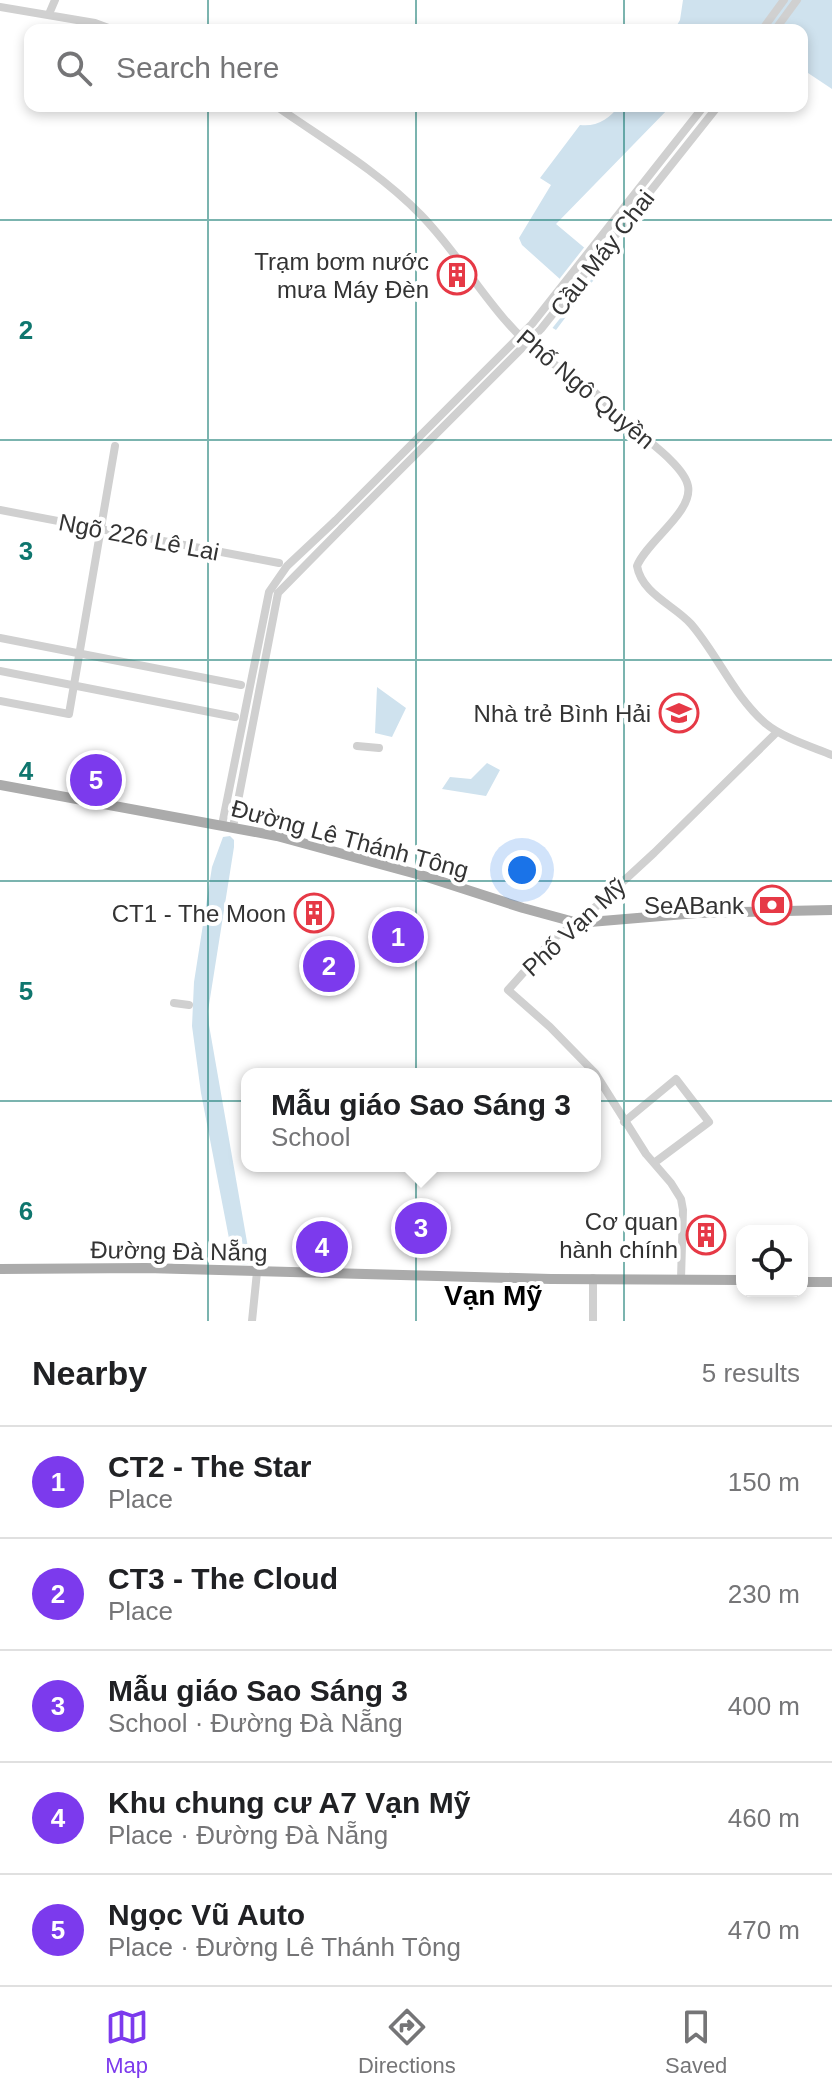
<!DOCTYPE html>
<html lang="en">
<head>
<meta charset="utf-8">
<style>
	body { margin:0; font-family:Arial,sans-serif; background:#f2f2f2; color:#202124 }
	.controls { position:absolute; right:24px; bottom:24px; display:grid; overflow:hidden; border-radius:16px; box-shadow:0 4px 12px #0003 }
	.controls button { width:72px; height:72px; display:grid; place-items:center; padding:0; border:0; border-bottom:2px solid #e0e0e0; background:#fff; color:#202124; font:40px sans-serif }
	.you { position:absolute; left:522px; top:870px; width:28px; height:28px; margin:-20px; border:6px solid #fff; border-radius:50%; background:#1a73e8; box-shadow:0 0 0 12px #1a73e833 }
	.badge { display:grid; place-items:center; width:52px; height:52px; border-radius:50%; background:#7c3aed; color:#fff; font-size:26px; font-weight:700 }
	.pin { position:absolute; translate:-50% -50%; border:4px solid #fff; box-shadow:0 2px 8px #0006 }
	.popup { position:absolute; left:241px; top:1068px; width:360px; height:104px; box-sizing:border-box; display:grid; place-content:center; border-radius:16px; background:#fff; filter:drop-shadow(0 2px 6px #0005); font-size:26px; white-space:nowrap; color:#757577 }
	.popup b { font-size:30px; color:#202124 }
	.popup::after { content:''; position:absolute; left:50%; top:100%; margin-left:-16px; border:16px solid transparent; border-top-color:#fff }
	.list { margin:0; padding:0; list-style:none }
	h2 { display:flex; justify-content:space-between; align-items:center; height:104px; margin:0; padding:0 32px; font-size:34px }
	h2 small { font-size:26px; font-weight:400; color:#757577 }
	.list li { display:grid; grid-template-columns:52px 1fr auto; gap:24px; align-items:center; box-sizing:border-box; height:112px; padding:0 32px; border-top:2px solid #e0e0e0 }
	.list b { display:block; font-size:30px; white-space:nowrap }
	.list p { margin:0; font-size:26px; white-space:nowrap; color:#757577 }
	.list em { font-size:26px; font-style:normal; color:#757577 }
	.icon { flex:none; width:44px; height:44px; fill:none; stroke:currentColor; stroke-width:2; stroke-linecap:round; stroke-linejoin:round }
	.map { position:relative; flex:none; width:832px; height:1321px; overflow:hidden }
	.search { position:absolute; background:#fff; box-shadow:0 4px 12px #0003; left:24px; right:24px; top:24px; height:88px; display:flex; align-items:center; gap:20px; box-sizing:border-box; padding:0 28px; border-radius:16px; color:#757577; font-size:30px }
	.sheet { height:664px; background:#fff }
	nav { display:flex; justify-content:space-around; align-items:center; box-sizing:border-box; height:112px; border-top:2px solid #e0e0e0; background:#fff; font-size:22px; color:#757577 }
	nav a { display:grid; justify-items:center; gap:4px }
	nav .on { color:#7c3aed }
	.map>svg:first-child { display:block }
	.water { fill:#cfe2ee }
	.pier { fill:#fff }
	.lines { fill:none; stroke-linecap:round; stroke-linejoin:round }
	.minor { stroke:#d0d0d0; stroke-width:8 }
	.major { stroke:#ababab; stroke-width:10 }
	.minor-bridge { stroke:#d0d0d0; stroke-width:8 }
	.grid { fill:none; stroke:#0f766e; stroke-width:2; stroke-opacity:0.55 }
	.labels { text-anchor:middle; dominant-baseline:central; stroke-width:8; stroke-linejoin:round; paint-order:stroke }
	.street-label { font-size:24px; fill:#333; stroke:#fff }
	.poi-label { font-size:24px; fill:#333; stroke:#fff; text-anchor:end }
	.quarter-label { font-size:28px; font-weight:bold; fill:#000; stroke:#fff }
	.grid-label { font-size:26px; text-anchor:middle; font-weight:bold; fill:#0f766e; stroke:#fff; stroke-width:8; stroke-linejoin:round; paint-order:stroke }
</style>
</head>
<body>
<div class="map">
<svg width="832" height="1321" viewBox="0 0 832 1321">
	<rect width="100%" height="100%" fill="#fff"/>
	<path class="water" d="M683,0H832V89L802,69V30H745L740,27L739,30H674L680,20Z
		M619,106H671L556,224L605,265L556,330L541,321L561,280L522,245L519,238L551,185L540,178L580,125C597,127 609,119 619,106Z
		M377,687L406,708L392,737L375,733Z
		M487,763L500,770L486,796L442,789L450,777L471,779Z
		M230,836L234,840V847L208,1011L209,1025L250,1259L248,1264C239,1266 236,1261 232,1254L201,1093L192,1026L194,982L212,867L223,837Z"/>
	<path class="pier" d="M586,245L606,261L550,331L537,321L557,289V282Z"/>
	<g class="lines">
		<path class="minor" d="M0,7L95,23L114,30
			M49,14L55,0
			M762,30L784,0
			M775,30L797,0
			M276,106C326,141 378,171 421,215C465,260 494,320 545,358C559,369 577,376 590,388C601,397 610,408 621,418C638,434 684,464 688,486C693,512 647,541 637,566C642,594 674,605 691,624C717,654 734,696 765,723C783,738 810,746 832,755
			M0,510L279,563
			M0,638L241,685
			M0,671L235,717
			M0,701L69,714L115,446
			M357,746L379,748
			M222,825L269,592L287,566L335,521
			M233,827L278,593L342,528
			M174,1003L189,1005
			M624,1122L676,1079L709,1122L654,1163
			M681,1279L683,1210L681,1199L671,1183L646,1154L595,1073L550,1027L508,990L555,937L578,923L654,853L777,732
			M252,1321L257,1272
			M593,1321V1278"/>
		<path class="major" d="M0,785L277,836L424,876L523,908L578,923L697,913L832,910
			M0,1269L146,1268L551,1279L742,1280
			M802,1282H832"/>
		<path class="minor-bridge" d="M335,521L532,324L704,106
			M342,528L541,329L718,106"/>
	</g>
	<path class="grid" d="M208,0V30M416,0V30M624,0V30M208,106V1321M416,106V1321M624,106V1321M0,220H832M0,440H832M0,660H832M0,881H832M0,1101H832"/>
	<defs>
		<g id="building-ring" transform="scale(2)"><circle r="9.5" fill="#fff" stroke="#e63946" stroke-width="1.5"/><path d="M-4-6H4V6H1V3H-1V6H-4ZM-2.5-4.3h1.7v1.8h-1.7ZM.8-4.3h1.7v1.8H.8ZM-2.5-1h1.7V.8h-1.7ZM.8-1h1.7V.8H.8Z" fill="#e63946"/></g>
		<g id="school-ring" transform="scale(2)"><circle r="9.5" fill="#fff" stroke="#e63946" stroke-width="1.5"/><path d="M0-5L7-2L0 1L-7-2ZM-4 1L0 2.5L4 1V4Q0 6-4 4Z" fill="#e63946"/></g>
		<g id="bank-ring" transform="scale(2)"><circle r="9.5" fill="#fff" stroke="#e63946" stroke-width="1.5"/><path d="M-6-4H6V4H-6ZM0-2.3a2.3 2.3 0 1 0 0 4.6a2.3 2.3 0 1 0 0-4.6Z" fill="#e63946"/></g>
	</defs>
	<g fill-rule="evenodd">
		<use href="#building-ring" x="457" y="275"/>
		<use href="#school-ring" x="679" y="713"/>
		<use href="#bank-ring" x="772" y="905"/>
		<use href="#building-ring" x="314" y="913"/>
		<use href="#building-ring" x="706" y="1235"/>
	</g>
	<g class="labels">
		<g class="street-label">
			<text transform="translate(602 253) rotate(-52)">Cầu Máy Chai</text>
			<text transform="translate(586 389) rotate(40)">Phố Ngô Quyền</text>
			<text transform="translate(139 537) rotate(11)">Ngõ 226 Lê Lai</text>
			<text transform="translate(350 839) rotate(15)">Đường Lê Thánh Tông</text>
			<text transform="translate(574 927) rotate(-43)">Phố Vạn Mỹ</text>
			<text transform="translate(179 1251) rotate(1)">Đường Đà Nẵng</text>
		</g>
		<g class="poi-label">
			<text x="429" y="261">Trạm bơm nước<tspan x="429" dy="28">mưa Máy Đèn</tspan></text>
			<text x="651" y="713">Nhà trẻ Bình Hải</text>
			<text x="744" y="905">SeABank</text>
			<text x="286" y="913">CT1 - The Moon</text>
			<text x="678" y="1221">Cơ quan<tspan x="678" dy="28">hành chính</tspan></text>
		</g>
		<g class="quarter-label">
			<text x="493" y="1295">Vạn Mỹ</text>
		</g>
	</g>
	<g class="grid-label">
		<text x="26" y="339">2</text>
		<text x="26" y="560">3</text>
		<text x="26" y="780">4</text>
		<text x="26" y="1000">5</text>
		<text x="26" y="1220">6</text>
	</g>
</svg>
<div class="controls">
<button><svg class="icon" aria-label="locate" viewBox="0 0 24 24"><circle cx="12" cy="12" r="6"/><path d="M12 2v4M12 18v4M2 12h4M18 12h4"/></svg></button>
</div>
<div class="you"></div>
<div class="pin badge" style="left:398px;top:937px">1</div>
<div class="pin badge" style="left:329px;top:966px">2</div>
<div class="pin badge" style="left:421px;top:1228px">3</div>
<div class="popup"><b>Mẫu giáo Sao Sáng 3</b>School</div>
<div class="pin badge" style="left:322px;top:1247px">4</div>
<div class="pin badge" style="left:96px;top:780px">5</div>
<div class="search"><svg class="icon" aria-label="search" viewBox="0 0 24 24"><circle cx="10" cy="10" r="6"/><path d="M15 15l6 6"/></svg>Search here</div>
</div>
<section class="sheet">
<h2>Nearby<small>5 results</small></h2>
<ul class="list">
<li><span class="badge">1</span><div><b>CT2 - The Star</b><p>Place</p></div><em>150 m</em></li>
<li><span class="badge">2</span><div><b>CT3 - The Cloud</b><p>Place</p></div><em>230 m</em></li>
<li><span class="badge">3</span><div><b>Mẫu giáo Sao Sáng 3</b><p>School · Đường Đà Nẵng</p></div><em>400 m</em></li>
<li><span class="badge">4</span><div><b>Khu chung cư A7 Vạn Mỹ</b><p>Place · Đường Đà Nẵng</p></div><em>460 m</em></li>
<li><span class="badge">5</span><div><b>Ngọc Vũ Auto</b><p>Place · Đường Lê Thánh Tông</p></div><em>470 m</em></li>
</ul>
</section>
<nav>
<a class="on"><svg class="icon" aria-label="map" viewBox="0 0 24 24"><path d="M3 6l6-2 6 2 6-2v14l-6 2-6-2-6 2zM9 4v14M15 6v14"/></svg>Map</a>
<a><svg class="icon" aria-label="directions" viewBox="0 0 24 24"><path d="M12 3l9 9-9 9-9-9zM9 14v-3h6M13 9l2 2-2 2"/></svg>Directions</a>
<a><svg class="icon" aria-label="saved" viewBox="0 0 24 24"><path d="M7 4h10v16l-5-4-5 4z"/></svg>Saved</a>
</nav>
</body>
</html>
